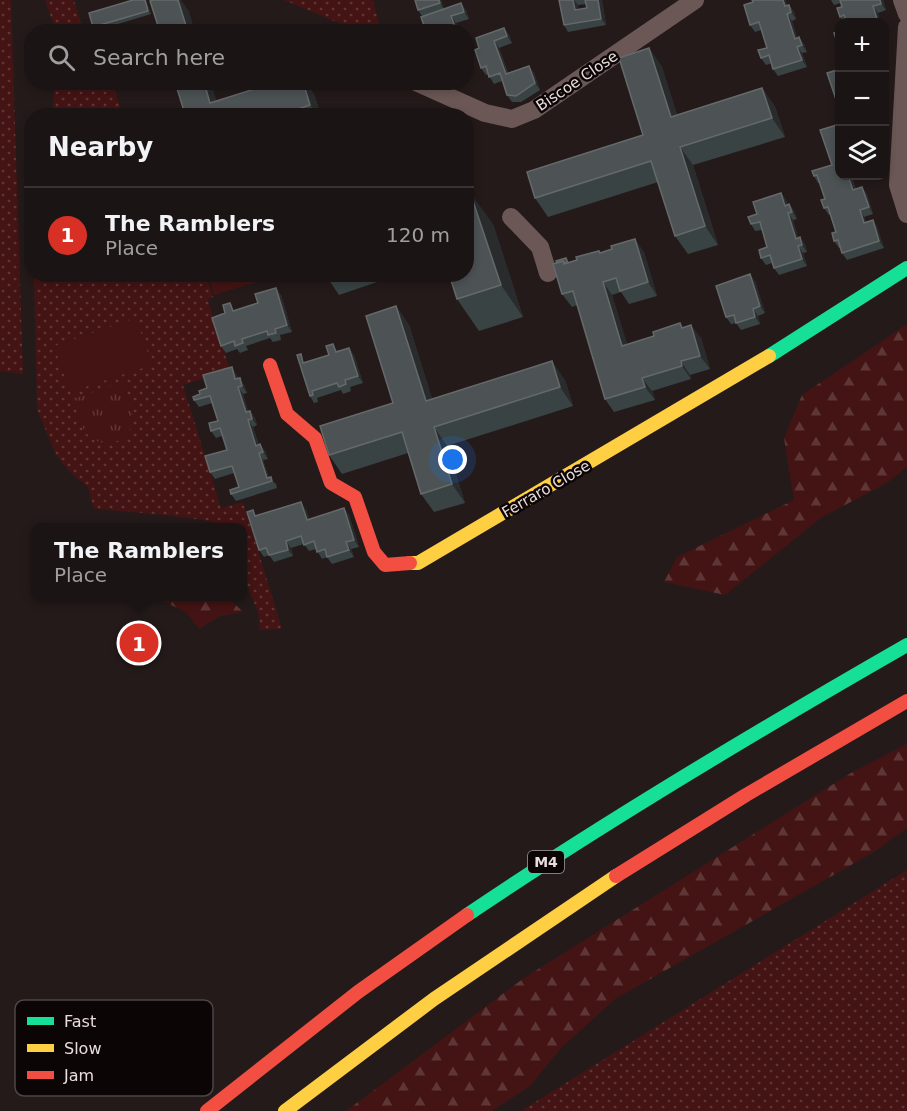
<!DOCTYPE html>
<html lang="en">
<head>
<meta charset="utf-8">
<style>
	body { margin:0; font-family:"DejaVu Sans",sans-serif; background:#282122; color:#f1f3f6 }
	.controls { position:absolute; right:18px; top:18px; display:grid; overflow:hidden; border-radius:12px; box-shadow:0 3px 9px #0003 }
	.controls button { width:54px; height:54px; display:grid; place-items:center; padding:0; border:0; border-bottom:2px solid #393334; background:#1b1414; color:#f1f3f6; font:30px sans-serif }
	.you { position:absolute; left:453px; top:460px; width:21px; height:21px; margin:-15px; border:4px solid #fff; border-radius:50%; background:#1a73e8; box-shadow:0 0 0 9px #1a73e833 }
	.badge { display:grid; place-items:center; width:39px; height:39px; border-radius:50%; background:#d93025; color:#fff; font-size:20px; font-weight:700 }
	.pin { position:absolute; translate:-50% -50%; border:3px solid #fff; box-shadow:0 2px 6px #0006 }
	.popup { position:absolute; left:31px; top:523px; width:216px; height:78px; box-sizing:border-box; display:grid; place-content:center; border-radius:12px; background:#1b1414; filter:drop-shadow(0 2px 4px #0005); font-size:20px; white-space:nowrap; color:#a09ea0 }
	.popup b { font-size:22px; color:#f1f3f6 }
	.popup::after { content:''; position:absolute; left:50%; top:100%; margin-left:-12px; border:12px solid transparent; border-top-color:#1b1414 }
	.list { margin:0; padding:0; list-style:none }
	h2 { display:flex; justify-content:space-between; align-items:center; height:78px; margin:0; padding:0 24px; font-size:26px }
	h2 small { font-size:20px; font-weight:400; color:#a09ea0 }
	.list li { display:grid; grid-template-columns:39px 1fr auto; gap:18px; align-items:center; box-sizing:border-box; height:96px; padding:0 24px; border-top:2px solid #393334 }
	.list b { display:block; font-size:22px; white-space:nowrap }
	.list p { margin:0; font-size:20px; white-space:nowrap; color:#a09ea0 }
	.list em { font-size:20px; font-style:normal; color:#a09ea0 }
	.icon { flex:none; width:33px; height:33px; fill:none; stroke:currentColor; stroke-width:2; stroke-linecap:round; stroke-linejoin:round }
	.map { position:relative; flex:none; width:907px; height:1111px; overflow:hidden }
	.search { position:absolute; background:#1b1414; box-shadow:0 3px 9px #0003; left:24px; top:24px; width:450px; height:66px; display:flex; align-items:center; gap:15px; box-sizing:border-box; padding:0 21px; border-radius:24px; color:#a09ea0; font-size:22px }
	.panel { position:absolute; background:#1b1414; box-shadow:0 3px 9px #0003; left:24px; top:108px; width:450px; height:174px; border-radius:24px }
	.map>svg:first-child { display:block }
	.grass { fill:url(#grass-dots) }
	.forest { fill:url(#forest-firs) }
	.park { fill:url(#park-tufts) }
	.pitch { fill:#441414 }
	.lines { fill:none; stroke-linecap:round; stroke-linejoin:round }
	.street { stroke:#6b5856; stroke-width:18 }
	.fast { stroke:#16e098; stroke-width:14 }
	.slow { stroke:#ffcf43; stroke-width:14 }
	.jam { stroke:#f24e42; stroke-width:14 }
	.wall { fill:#3a4344; fill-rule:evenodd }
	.shaded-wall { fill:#292b2d }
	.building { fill:#4d5355; stroke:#65696a; stroke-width:1.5 }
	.labels { text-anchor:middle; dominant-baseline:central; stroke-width:5; stroke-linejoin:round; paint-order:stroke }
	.shield { fill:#0b0505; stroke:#a69c9c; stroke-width:1.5 }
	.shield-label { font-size:14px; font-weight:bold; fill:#e9dddc }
	.street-label { font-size:15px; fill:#e9dddc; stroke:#0b0505 }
	.key { fill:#0b0505; stroke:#4e4646; stroke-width:1.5 }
	.key-label { font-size:16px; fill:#e9dddc }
</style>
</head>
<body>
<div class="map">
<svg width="907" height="1111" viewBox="0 0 907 1111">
	<defs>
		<pattern id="grass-dots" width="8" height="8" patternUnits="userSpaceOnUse" patternTransform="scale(1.5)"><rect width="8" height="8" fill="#441414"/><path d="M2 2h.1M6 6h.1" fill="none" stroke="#5f3636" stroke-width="1.8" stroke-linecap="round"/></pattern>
		<pattern id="forest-firs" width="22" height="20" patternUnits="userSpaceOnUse" patternTransform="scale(1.5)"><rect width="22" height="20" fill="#441414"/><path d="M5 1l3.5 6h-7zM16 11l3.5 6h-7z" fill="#5f3636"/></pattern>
		<pattern id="park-tufts" width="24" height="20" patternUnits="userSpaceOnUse" patternTransform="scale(1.5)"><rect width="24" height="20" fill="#441414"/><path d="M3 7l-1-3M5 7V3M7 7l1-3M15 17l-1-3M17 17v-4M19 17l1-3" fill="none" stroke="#5f3636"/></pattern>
	</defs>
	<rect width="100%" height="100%" fill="#241a1a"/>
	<path class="grass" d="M0,0H11L23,374L0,371Z
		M45,0H74L83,31H56Z
		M284,0H373L381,31H358Z
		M54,83H113L122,115H53Z
		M34,275H206L213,297L208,299L209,304L230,370L183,385L221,508L243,502L282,629L259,630C262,612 252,601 247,585C243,572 243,542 243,528C226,527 213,521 196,519C163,514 130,512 97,509L93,507L88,487L71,473L56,455L37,409Z
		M907,870V1111H521Z"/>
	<path class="forest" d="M907,324V467L887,483L822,517L725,595L664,582L677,557L794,500L784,438L802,395Z
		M155,597H228L243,612L220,616L199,629L187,613Z
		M907,744V828L874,852L615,999L561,1048L530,1086L492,1111H346L524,978L851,773Z"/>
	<path class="park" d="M208,274H280V275L214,295Z
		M123,382C127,395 135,409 132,423C128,444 101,450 87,434C79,425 77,410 73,399Z"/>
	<path class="pitch" d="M136,318L152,365L70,392L54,346Z"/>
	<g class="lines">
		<path class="street" d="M902,0L907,14
			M907,27L898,185L907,214
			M416,82L485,113L512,119L534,110L695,0
			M511,217L540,247L548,273"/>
		<path class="fast" d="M769,356L907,268
			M467,915C609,819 757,731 907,645"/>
		<path class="slow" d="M410,563H418L769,356
			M285,1111L434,999L616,876"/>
		<path class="jam" d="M270,365L287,414L315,438L331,483L355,497L374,552L385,565L410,563
			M616,876L746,795L907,701
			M207,1111L358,992L467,915"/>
	</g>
	<path class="wall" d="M133,0H146L151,14L95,31L93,27Z
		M441,0L444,9L461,3L466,10L469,19L456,23L459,32H426L422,16L418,10Z
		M559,0H602L606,25L568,32L564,25ZM586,4L587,8L578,10V5Z
		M831,0H883L886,10L878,13L880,22H844L840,17L842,7L841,3L834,5Z
		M753,2L789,5L794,12L796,19L792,21L797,38L804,44L807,52L802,53L807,67L778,76L773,69L772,63L766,65L761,58L767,48L761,30L755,32L750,25Z
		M504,28L509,35L512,43L499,48L508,73L529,66L534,73L540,90L521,102H512L507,95L502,81L494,84L488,74L486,75L481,68L479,48Z
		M649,48L662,67L677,115L762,88L775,107L785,137L693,165L718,245L688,254L675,236L658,182L548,217L535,198L643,135Z
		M314,94L321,116H171L217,101Z
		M812,171L840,176H851L856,189L862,187L867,194L873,214L864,217L866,222L873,220L877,227L884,248L847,260L842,253L841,248H839L834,241L836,232L830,215H829L824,208L825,199L820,183H818L814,176Z
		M781,193L786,200L788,205L789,204L794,211L797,219L793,220L798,238L805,244L807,252L803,253L807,266L779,275L774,268L772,263L766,265L761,258L767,247L762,230L755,231L751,224L757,214Z
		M493,224L523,317L479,331L457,299Z
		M644,252L657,296L629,304L621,292L612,295L627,345L683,328L701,338L710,369L690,375L691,379L652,391L655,400L614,412L605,399L577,305L572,307L562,294L569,262L601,253Z
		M325,274H381L383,280L339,295Z
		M755,281L765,313L758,316L760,324L741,330L736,323L731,324L726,317Z
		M281,295L292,332L280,335L281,340L273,342L270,338L246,346L248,350L240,353L237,349L226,353L221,346L235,310Z
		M396,306L409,325L432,399L565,380L573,406L447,446L465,503L434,512L421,494L408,453L342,474L329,455L393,403Z
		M349,348L354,355L363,383L350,387L351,391L343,394L341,390L317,398L318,402L314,403L310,396L306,362L329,355L338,350L339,351Z
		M236,374L238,378L244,385L247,393L243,394L248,411H250L255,418L257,425L253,427L259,445L265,451L268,459L263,460L269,478L276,484L277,488L236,501L231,494L239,487L234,473L215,479L210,472L227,450L222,436L216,438L211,431L218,421L212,403L199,407L194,400L207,388Z
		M344,508L349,515L359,547L351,549L354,557L332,564L327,557L322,559L316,549L309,551L304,544L291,548L293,556L274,562L269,555L264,557L259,550L257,516L306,509L309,519Z"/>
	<path class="shaded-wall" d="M145,0H146L151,14L148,11Z
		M178,0H181L189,11L195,32H188Z
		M439,0H441L444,10L440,3Z
		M573,0H574L578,5L580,17L575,10Z
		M598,0H602L606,25L601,19Z
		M783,0H786L789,13L785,6Z
		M880,0H883L886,10L881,4Z
		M461,3L466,10L469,19L464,12Z
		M789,5L794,12L796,19L791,12Z
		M873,6L878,13L880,22H879L877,19Z
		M787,14L792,21L800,46L795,39Z
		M451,16L456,23L459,32H457Z
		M504,28L509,35L512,43L507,36Z
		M799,37L804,44L807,52L802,45Z
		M494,41L499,48L510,81L506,74Z
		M797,47L802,53L807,67L802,60Z
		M649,48L662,67L684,136L671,117Z
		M529,66L534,73L540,90L535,83Z
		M204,82H211L221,116L210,103Z
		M303,82H306L314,94L321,116H317L310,105Z
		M762,88L775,107L785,137L772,118Z
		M680,147L693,165L718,245L705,226Z
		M848,176H851L858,197L853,190Z
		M862,187L867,194L873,214L869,207Z
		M470,192L493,224L523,317L501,285Z
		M781,193L786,200L790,213L785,206Z
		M789,204L794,211L797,219L792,212Z
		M860,210L864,217L869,230L864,223Z
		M788,213L793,220L800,245L796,239Z
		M873,220L877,227L884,248L879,241Z
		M800,237L805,244L807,252L802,245Z
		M635,239L644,252L657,296L648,282Z
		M798,246L803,253L807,266L802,259Z
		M750,274L755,281L765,313L760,306Z
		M603,282L612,295L632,359L622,346Z
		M276,288L281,295L292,332L287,325Z
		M396,306L409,325L439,420L426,401Z
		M753,309L758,316L760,324L755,317Z
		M691,325L701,338L710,369L700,356Z
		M349,348L354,355L363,383L358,376Z
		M552,361L565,380L573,406L560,387Z
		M681,361L690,375L691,379L682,366Z
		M232,367L236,374L240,386L235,379Z
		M240,378L244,385L247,393L242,386Z
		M642,378L652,391L655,400L645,387Z
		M238,387L243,394L251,419L246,412Z
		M250,411L255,418L257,425L252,419Z
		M248,420L253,427L261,453L256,446Z
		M434,427L447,446L465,503L452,484Z
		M260,444L265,451L268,459L263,452Z
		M259,453L263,460L270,482L267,478Z
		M301,502L306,509L312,527L307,520Z
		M344,508L349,515L359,547L354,540Z
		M286,541L291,548L293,556L288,550Z
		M346,542L351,549L354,557L349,550Z"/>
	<path class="building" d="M133,0H145L148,11L93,27L89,13Z
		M153,0H178L188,32H160L150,1Z
		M415,0H439L440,3L418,10Z
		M559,0H573L575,10L587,8L585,0H598L601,19L564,25Z
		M752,0H783L785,6L789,5L791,12L787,14L795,39L799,37L802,45L797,47L802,60L773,69L769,55L761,58L758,50L767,48L759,22L750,25L744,5L753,2Z
		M840,0H880L881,4L873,6L877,19L867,22H847L844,15L840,17L837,8L842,7Z
		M461,3L464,12L451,16L457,32H426L421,17Z
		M504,28L507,36L494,41L506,74L529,66L535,83L516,96L507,95L500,73L489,77L486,66L481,68L475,50L479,48L476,38Z
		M840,31V51L834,33Z
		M649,48L671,117L762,88L772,118L680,147L705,226L675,236L651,161L535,198L527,172L643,135L619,58Z
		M840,69V107L839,108L827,73Z
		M175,82H204L210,103L277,82H303L310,105L277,116H171L184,111Z
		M840,124V176H848L853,190L862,187L869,207L860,210L864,223L873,220L879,241L842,253L838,240L834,241L832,233L836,232L828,207L824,208L821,200L825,199L817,175L814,176L812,171L832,165L820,130Z
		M470,192L501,285L457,299L449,274H466V193Z
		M781,193L785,206L789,204L792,212L788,213L796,239L800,237L802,245L798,246L802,259L774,268L770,255L761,258L759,250L767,247L760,222L751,224L748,217L757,214L753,202Z
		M635,239L648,282L620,291L616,278L603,282L622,346L654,336L653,332L680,323L682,328L691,325L700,356L681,361L682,366L642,378L645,387L605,399L573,291L562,294L553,264L563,261L564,264L577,260L576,257L599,251L600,253L612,249L611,246Z
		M566,258L568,263H565L563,261L557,263L556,261Z
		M750,274L760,306L753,309L755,317L736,323L734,315L726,317L716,286Z
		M276,288L287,325L275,329L276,333L268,335L267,331L242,339L243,343L235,346L234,341L221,346L212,318L225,313L223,305L230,303L233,311L258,303L255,294Z
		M396,306L426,401L552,361L560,387L434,427L452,484L421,494L402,432L329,455L320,426L393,403L366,316Z
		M333,344L336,352L349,348L358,376L345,380L346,384L339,387L337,383L312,391L313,395L310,396L297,355L301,354L303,363L329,355L326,346Z
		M232,367L235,379L240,378L242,386L238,387L246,412L250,411L252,419L248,420L256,446L260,444L263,452L259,453L267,478L271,477L272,481L231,494L230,490L239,487L232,466L210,472L205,456L227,450L220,428L211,431L209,423L218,421L210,396L194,400L193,397L200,394L199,391L207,388L203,375Z
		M301,502L307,520L344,508L354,540L346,542L349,550L327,557L325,549L317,552L314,541L304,545L301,536L286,541L288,550L269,555L266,548L259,550L247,512L253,510L255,516Z"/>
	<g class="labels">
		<rect class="shield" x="528" y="851" width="36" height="22" rx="4.5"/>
		<g class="shield-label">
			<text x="546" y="862">M4</text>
		</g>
		<g class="street-label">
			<text transform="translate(577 81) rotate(-34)">Biscoe Close</text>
			<text transform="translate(546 489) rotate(-30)">Ferraro Close</text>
		</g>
	</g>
	<rect x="15" y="1000" width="198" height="96" rx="9" class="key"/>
	<rect x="27" y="1017" width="27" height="8" fill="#16e098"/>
	<rect x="27" y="1044" width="27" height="8" fill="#ffcf43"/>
	<rect x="27" y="1071" width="27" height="8" fill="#f24e42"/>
	<g class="key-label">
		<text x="64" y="1027">Fast</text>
		<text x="64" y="1054">Slow</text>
		<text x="64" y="1081">Jam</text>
	</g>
</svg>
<div class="controls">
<button>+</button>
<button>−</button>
<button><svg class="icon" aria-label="layers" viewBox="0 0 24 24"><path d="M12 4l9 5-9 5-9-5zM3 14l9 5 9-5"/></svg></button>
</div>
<div class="you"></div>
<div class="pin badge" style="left:139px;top:643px">1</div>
<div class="popup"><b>The Ramblers</b>Place</div>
<div class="search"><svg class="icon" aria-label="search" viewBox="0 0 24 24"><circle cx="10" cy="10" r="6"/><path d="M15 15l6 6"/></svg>Search here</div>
<section class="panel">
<h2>Nearby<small></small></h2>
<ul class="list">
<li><span class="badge">1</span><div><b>The Ramblers</b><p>Place</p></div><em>120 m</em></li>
</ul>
</section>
</div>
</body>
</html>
